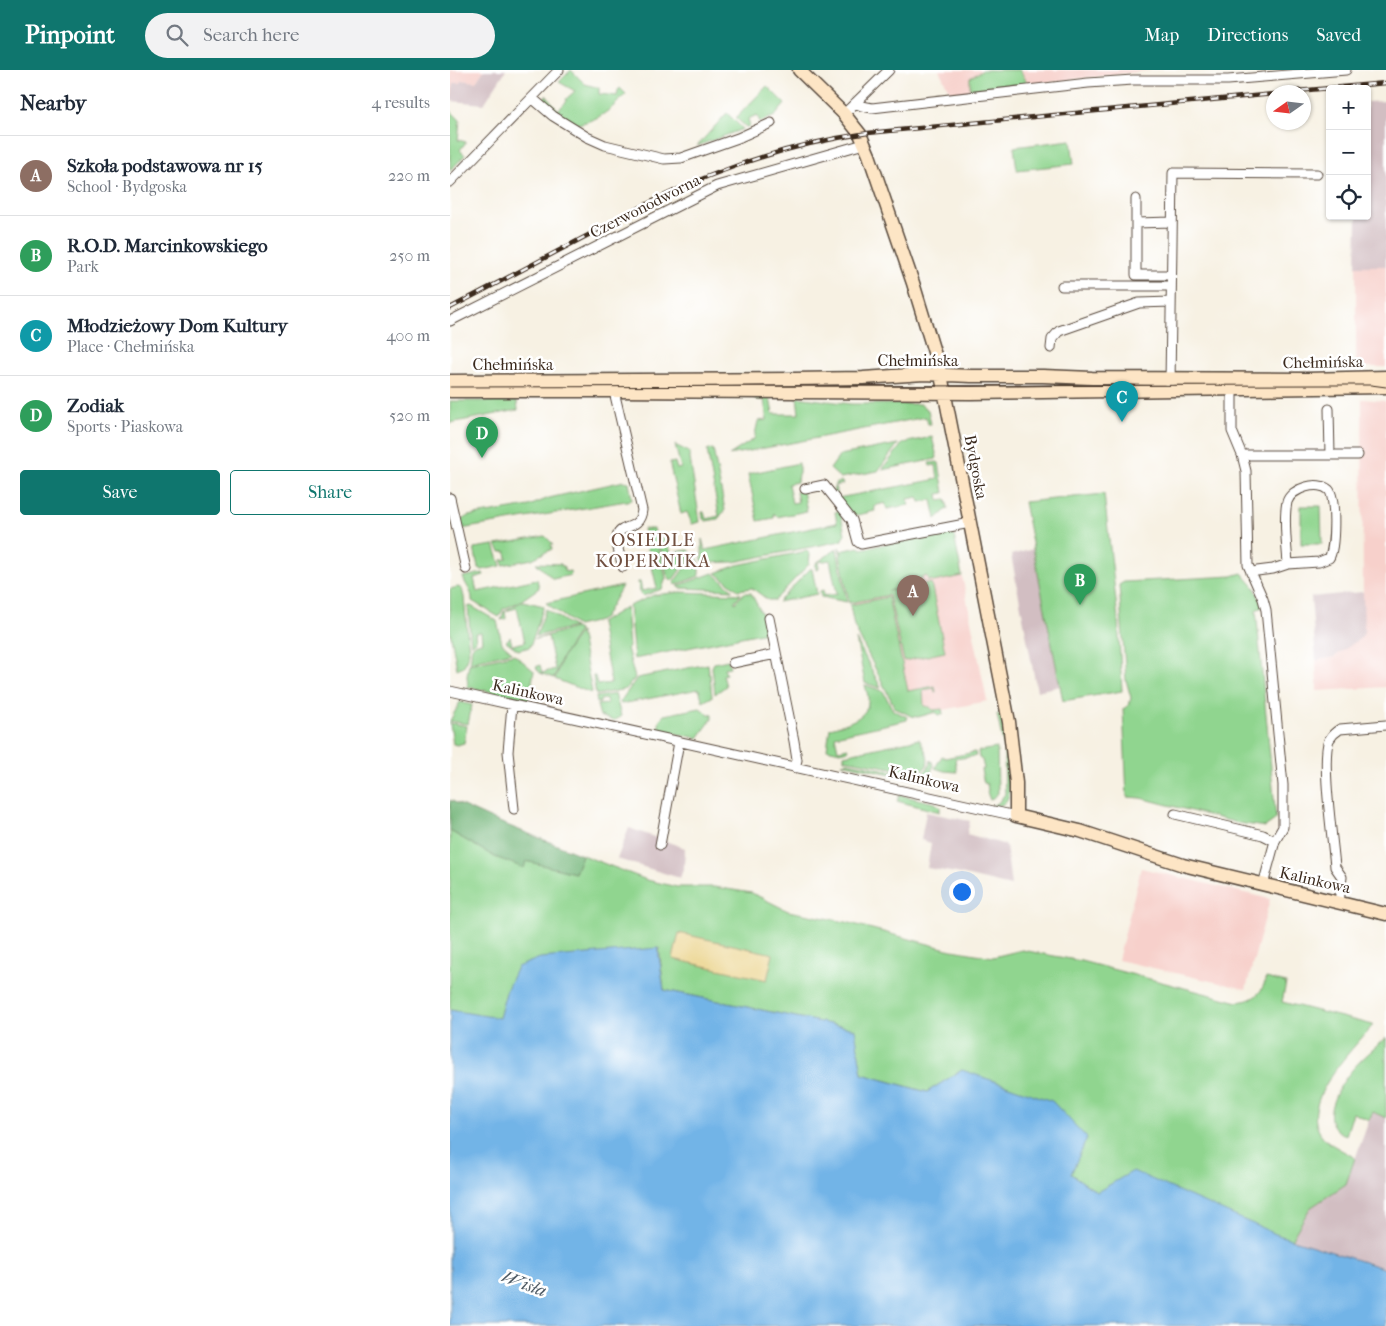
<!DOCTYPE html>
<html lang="en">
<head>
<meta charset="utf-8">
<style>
	body { margin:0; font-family:"IM FELL French Canon",serif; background:#f2f2f3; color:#1f2937 }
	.controls { position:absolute; right:15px; top:15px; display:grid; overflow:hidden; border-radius:5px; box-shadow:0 1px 4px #0004 }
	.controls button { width:45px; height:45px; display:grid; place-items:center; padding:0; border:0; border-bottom:1px solid #e0e1e3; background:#fff; color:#1f2937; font:25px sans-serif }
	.compass { position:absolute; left:816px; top:15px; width:45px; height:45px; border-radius:50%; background:#fff; box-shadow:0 1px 4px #0004; rotate:256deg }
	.you { position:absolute; left:511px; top:821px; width:18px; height:18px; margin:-12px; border:4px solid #fff; border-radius:50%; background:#1a73e8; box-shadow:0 0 0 8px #1a73e833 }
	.badge { display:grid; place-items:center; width:32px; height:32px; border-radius:50%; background:#0f766e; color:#fff; font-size:16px; font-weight:700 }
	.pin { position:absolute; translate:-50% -41px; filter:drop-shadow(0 1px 2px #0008) }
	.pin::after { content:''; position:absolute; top:26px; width:18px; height:15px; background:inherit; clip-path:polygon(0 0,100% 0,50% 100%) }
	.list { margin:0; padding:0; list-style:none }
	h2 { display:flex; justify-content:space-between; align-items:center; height:65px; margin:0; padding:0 20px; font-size:21px }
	h2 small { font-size:16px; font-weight:400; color:#747a83 }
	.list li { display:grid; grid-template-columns:32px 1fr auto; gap:15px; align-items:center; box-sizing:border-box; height:80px; padding:0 20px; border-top:1px solid #e0e1e3 }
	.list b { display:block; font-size:19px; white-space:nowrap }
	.list p { margin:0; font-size:16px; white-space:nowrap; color:#747a83 }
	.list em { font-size:16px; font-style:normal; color:#747a83 }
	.actions { display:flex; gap:10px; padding:15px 20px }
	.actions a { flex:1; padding:11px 0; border:1px solid #0f766e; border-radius:5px; text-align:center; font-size:18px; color:#0f766e }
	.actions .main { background:#0f766e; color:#fff }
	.icon { flex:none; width:28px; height:28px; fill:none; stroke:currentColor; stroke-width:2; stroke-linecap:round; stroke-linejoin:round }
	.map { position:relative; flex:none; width:936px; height:1256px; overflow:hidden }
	header { display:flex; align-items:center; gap:30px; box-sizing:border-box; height:70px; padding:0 25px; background:#0f766e; color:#fff }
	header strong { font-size:24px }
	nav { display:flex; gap:28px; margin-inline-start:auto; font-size:18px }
	.search { width:350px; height:45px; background:#f2f2f3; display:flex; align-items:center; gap:12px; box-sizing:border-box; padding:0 18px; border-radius:28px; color:#747a83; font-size:19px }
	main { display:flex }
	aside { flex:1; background:#fff }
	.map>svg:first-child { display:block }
	.built { fill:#f7d0cb }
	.industrial { fill:#d2bec2 }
	.green { fill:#90d58f; stroke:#668056 }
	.forest { fill:#74b67a; stroke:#58704c }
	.sand { fill:#eeda9e; stroke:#94825e }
	.water { fill:#72b4e7; stroke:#566f82 }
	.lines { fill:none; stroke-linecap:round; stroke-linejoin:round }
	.street-casing { stroke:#57483c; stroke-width:11 }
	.secondary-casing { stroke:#57483c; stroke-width:15 }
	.street { stroke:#fff; stroke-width:9 }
	.secondary { stroke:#fde5c5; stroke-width:12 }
	.tram { stroke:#3b2a1e; stroke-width:1 }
	.rail-casing { stroke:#3b2a1e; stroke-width:4.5 }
	.rail { stroke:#fff; stroke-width:2.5; stroke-dasharray:8; stroke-linecap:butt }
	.labels { text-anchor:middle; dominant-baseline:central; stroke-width:5; stroke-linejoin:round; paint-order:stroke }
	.street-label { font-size:16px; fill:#3b2a1e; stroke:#fff }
	.neighbourhood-label { font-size:18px; letter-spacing:1px; fill:#715041; stroke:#fff }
	.water-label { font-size:18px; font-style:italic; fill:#4e5a64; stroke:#fff }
</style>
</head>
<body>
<header>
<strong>Pinpoint</strong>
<div class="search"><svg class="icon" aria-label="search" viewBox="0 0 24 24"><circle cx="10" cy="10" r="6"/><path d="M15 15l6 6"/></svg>Search here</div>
<nav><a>Map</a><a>Directions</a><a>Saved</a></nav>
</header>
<main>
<aside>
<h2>Nearby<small>4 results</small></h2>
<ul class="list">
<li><span class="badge" style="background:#8d6e63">A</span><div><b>Szkoła podstawowa nr 15</b><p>School · Bydgoska</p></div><em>220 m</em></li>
<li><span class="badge" style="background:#2e9e5b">B</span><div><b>R.O.D. Marcinkowskiego</b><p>Park</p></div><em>250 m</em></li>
<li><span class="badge" style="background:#0f9aa8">C</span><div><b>Młodzieżowy Dom Kultury</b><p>Place · Chełmińska</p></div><em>400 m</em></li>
<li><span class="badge" style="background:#2e9e5b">D</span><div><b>Zodiak</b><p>Sports · Piaskowa</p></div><em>520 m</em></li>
</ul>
<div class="actions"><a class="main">Save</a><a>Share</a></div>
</aside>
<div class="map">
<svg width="936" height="1256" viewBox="0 0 936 1256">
	<rect width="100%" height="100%" fill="#fff"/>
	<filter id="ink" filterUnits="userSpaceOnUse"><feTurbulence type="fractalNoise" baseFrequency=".02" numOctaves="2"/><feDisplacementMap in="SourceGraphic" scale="10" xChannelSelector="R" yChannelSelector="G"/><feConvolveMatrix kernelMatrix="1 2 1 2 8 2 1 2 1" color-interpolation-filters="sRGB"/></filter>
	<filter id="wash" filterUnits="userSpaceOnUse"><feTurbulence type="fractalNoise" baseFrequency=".0096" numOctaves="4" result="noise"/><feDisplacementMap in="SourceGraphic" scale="20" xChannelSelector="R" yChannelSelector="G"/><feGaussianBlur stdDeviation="1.12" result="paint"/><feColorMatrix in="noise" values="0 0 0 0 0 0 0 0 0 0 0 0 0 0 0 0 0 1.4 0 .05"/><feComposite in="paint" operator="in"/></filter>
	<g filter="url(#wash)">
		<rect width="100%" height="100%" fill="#f7f1e3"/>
		<path class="built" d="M0,0H34L26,12L11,10L10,13H4L2,27H0Z
			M489,0H702L501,24Z
			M906,196H936V297H906Z
			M912,329L936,331V617L867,621L866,590L885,587L913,536Z
			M503,460L537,631L488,641L463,639L408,558L392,483Z
			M691,798L820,829L796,919L668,890Z"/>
		<path class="industrial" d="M34,0H56L34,34L1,31L4,13H10L11,10L26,12Z
			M936,31V196H906L907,146H917V32Z
			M583,479L610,616L587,621L561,485Z
			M913,522L914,563L911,568L884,587L866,590L861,527Z
			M476,742L520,751L517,764L556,775L561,816L506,803L477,798L481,773L471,770Z
			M179,758L235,778L234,797L230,808L167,789Z
			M922,1042L936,1048V1199L841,1170L860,1138L896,1114Z"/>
		<path class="green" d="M121,0L135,14L149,18V24L167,26L168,20L170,18L176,24C159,41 151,49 128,54L127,56L113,48L94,29L96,25L108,40L117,31L116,29L125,21L109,12Z
			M533,0H570L578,14L520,21V8Z
			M317,16L335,34L325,46L310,52L307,45L298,49L300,56L296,57L286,48Z
			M0,40L10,50L8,70L16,72L10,80L15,85L0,101Z
			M277,43L293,59L247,76Z
			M621,70L624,94L567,100L564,77Z
			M347,327L401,334H470L478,340L481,354H478L476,347L279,385L304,369L308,351L317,350L314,330H306L304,328H320L323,344H349Z
			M0,331H67L68,340L0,353Z
			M482,367L487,387L486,389L432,400L453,373Z
			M448,374L428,401L390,408L380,399L390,385Z
			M225,375L239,382L250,452L242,454L237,442L231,444L220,396V393L225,392L227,399L231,398Z
			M263,379L275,440L268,449L256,451L253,449L252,442H254L256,449L269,446L257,380Z
			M487,392L489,393L494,423L488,424L489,430L496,429L498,438L486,449L482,430L470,432L468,427L458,429L459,435L437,439L435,433L424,436L425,441C419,442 411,445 405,445C398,446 387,427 383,422L385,414L391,411L393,414L385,416L388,428L488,409L486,395L480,396L479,393Z
			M349,393V403L348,404L347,412L338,414L342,433L348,432L346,422L353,421L357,441L327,447L324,443V448L308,451L298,404Z
			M174,411L179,412L182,430L11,459L10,451L18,446L79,436L99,428Z
			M654,424L668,549L672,621L613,631L574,432Z
			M851,436H871L872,474H851Z
			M390,441L395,464L391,471L284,492L255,493L252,490V469L255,480L387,453L385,442Z
			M193,459H204L216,508L212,519L193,526L190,523L188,512H190L192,521L207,518Z
			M503,460L512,506L483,512L482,510L478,511L477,506L471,507L472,514L438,521L481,513L495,582L454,591L439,525L399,533L390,485L393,483H390L389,477L391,481L409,477L411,479Z
			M207,463L218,473L223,490L227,489L226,482L239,480L242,484L222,511L217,505Z
			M95,466L103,474L101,475L102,479L82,489L53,495L52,490L57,489L56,481L50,482L46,475Z
			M44,475L51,496L32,500L28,497L24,478Z
			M387,479L397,532L371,527L370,521L373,520L374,526L387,524L380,490L368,492L369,499L366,500V493Z
			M357,481L360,484L359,494L325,530H318L302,518L288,520L266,503L287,495Z
			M244,485L249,491V506L226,515L224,512Z
			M86,493L111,494V496H114L115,502L120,501L121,505L103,509Z
			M360,499H362L367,524L328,532Z
			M33,503L34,505L24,508L27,522L87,509L89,518L69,532L53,539L49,547L22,531C23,522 15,515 13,507Z
			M263,503L283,520L230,518L228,516Z
			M792,503L805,518L813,537L806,540L826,749L815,757L788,753L691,728L677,727L673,639L679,635L681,628L676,610L669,515L674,512L782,506Z
			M172,516L154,548L149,551L127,556L96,533Z
			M8,517L12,519L14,527L19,582L14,596L7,599L0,560V519Z
			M230,522L291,524L284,532L285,533L294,523H301L313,546L316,562L184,589L179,536L204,525Z
			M438,527L458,621L485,616L486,622H485L484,618L473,620L474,636L480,637L483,640L492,639L493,644L488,645L486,642L468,647L461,646L445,638L404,556L400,535Z
			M73,531L94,536L80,577L68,580L56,571L60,567L62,575L75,572L67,538L55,541L56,549L51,550L54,541Z
			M21,536L47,551L52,573L62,582L20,592C23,581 18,574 32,572L31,562L25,563L26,571L21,575L18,537Z
			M176,537L179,577L177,578L185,608L176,619L146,625L143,606H145L147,615L161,613L150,553Z
			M96,539L124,557L86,566Z
			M125,558L129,561L111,589L104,608L90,603L86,597L90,595L92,603L105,599L98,566L85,569Z
			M130,562L142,622L141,623L105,609L112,588Z
			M406,569L431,618L415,613Z
			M64,584L84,601L79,630L18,617L17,606L19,594Z
			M278,590L280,597L274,598L276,604L273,605L276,616L265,624L262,597L264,593Z
			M258,594L259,601L258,604H260L262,627L253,632L249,619L171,634L170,632L187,608Z
			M415,615L433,621L443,640L457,647V650L385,666L388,680L398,678L399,680L390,682L377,679L380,658C392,655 418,649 418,632C419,626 416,620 415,615Z
			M165,624L171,646L164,651L150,646L147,635L157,634L156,629L150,630V633H147L146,627Z
			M10,632L22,635L18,654L0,651Z
			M250,638L258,644L262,645V649L248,668L208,660L210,649L214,645Z
			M547,644L554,646L557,669L559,723C558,733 551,737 541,736L548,733L555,724L554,679Z
			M0,653L17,656L14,673L7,675L3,674Z
			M469,669C476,681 485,695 468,703L394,689V685Z
			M547,678L548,723L543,729L540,730L537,722L538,720L537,714L534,713L531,700L534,699L532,690L529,688L528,681Z
			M525,682L526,686L505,689L507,702L494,701L485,698L492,686L495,688Z
			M481,690L484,695L478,708L473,711L392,693L398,692L465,706C475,704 479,698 481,690Z
			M450,725L485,733L490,737V742L447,731Z
			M0,761L45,787L74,797L76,791L125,803L132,785L197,810L227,817H264L302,823L338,841L396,852L497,879L543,887L572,880L631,891L788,932C804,930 812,924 816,908L836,913L832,932L923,955C903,979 841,1038 876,1070C884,1077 896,1082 905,1088L896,1114L860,1138L841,1170L828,1165L647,1122L621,1104L512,1000L477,1022L412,1004L404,959L214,920L209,878L57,919L49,949L0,940Z
			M936,968V1048L923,1042L919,1050L903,1043L896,1065C865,1054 888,1017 902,1000C912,988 925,978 936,968Z"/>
		<path class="forest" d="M0,730L44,750L132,785L125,803L76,791L74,798L45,787L0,761Z"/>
		<path class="sand" d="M229,863L323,884L317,910L223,889Z"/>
		<path class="water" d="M208,878L214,920L405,959L412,1004L477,1022L512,1000L602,1031L637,1068L621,1104L647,1122L683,1101L828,1165L936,1199V1256H0V940L49,948L57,919L67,897L90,888Z"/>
	</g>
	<g filter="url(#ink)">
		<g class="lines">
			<g class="street-casing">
				<path id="street" d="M82,28L103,46L137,67L155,75L214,89L231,88L288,68L321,53
					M405,33L412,36L422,38L638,13L683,10H778L896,0
					M394,44L439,0
					M0,112L109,0
					M686,129V205H721
					M686,153L722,152
					M612,216H721
					M0,251L267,116L414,74
					M601,278L602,269L609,261L689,233L721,232
					M720,314L723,103L867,104
					M782,314V361L792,385L796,401L798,495L813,529L816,540L833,715V757L825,771L813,815
					M163,317L192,440C190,462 168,453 167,468C166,477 171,488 173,497
					M879,339L880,385
					M792,385H908
					M355,419L374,415L402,450L408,472L411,474L520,453
					M0,428L16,499
					M801,503L807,501L823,499L838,494L869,492L879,488C885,479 886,428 879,420C869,410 841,418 837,432C833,450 837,476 838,494
					M319,548L344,671L347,690L345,698
					M283,593L326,584
					M0,621L566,746
					M62,635L58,682L64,739
					M725,744L813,765L825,771
					M210,775L229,672
					M889,833L892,807L885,797C883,771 871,690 879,670C882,665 885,662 890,659L936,655"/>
			</g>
			<g class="secondary-casing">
				<path id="secondary" d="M349,0L394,44L410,64L419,85L463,213L491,305L559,652L566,713V746L630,761L733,795L936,844
					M0,311L344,309L413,308L474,304L521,306H593L642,308L858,309L936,307
					M0,321H163L521,323L936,317"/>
			</g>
			<use href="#street" class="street"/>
			<use href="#secondary" class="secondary"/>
			<path class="tram" d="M0,317L876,315H921L936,317"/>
			<g class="rail-casing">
				<path id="rail" d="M836,22L936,13
					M0,238C48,213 96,187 144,162C187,139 230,116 275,100C321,82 369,70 418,63L824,24"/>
			</g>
			<use href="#rail" class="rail"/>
		</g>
	</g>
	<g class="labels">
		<g class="street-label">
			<text transform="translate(195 136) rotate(-27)">Czerwonodworna</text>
			<text x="468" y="290">Chełmińska</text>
			<text transform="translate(873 292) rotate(-1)">Chełmińska</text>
			<text x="63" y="294">Chełmińska</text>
			<text transform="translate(526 397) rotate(79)">Bydgoska</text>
			<text transform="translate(78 622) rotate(12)">Kalinkowa</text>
			<text transform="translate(474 709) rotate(13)">Kalinkowa</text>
			<text transform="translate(865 810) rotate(13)">Kalinkowa</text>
		</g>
		<g class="neighbourhood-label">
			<text x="203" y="470">OSIEDLE<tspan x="203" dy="21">KOPERNIKA</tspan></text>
		</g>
		<g class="water-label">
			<text transform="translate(74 1214) rotate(20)">Wisła</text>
		</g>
	</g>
</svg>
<div class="controls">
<button>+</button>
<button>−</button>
<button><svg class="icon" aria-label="locate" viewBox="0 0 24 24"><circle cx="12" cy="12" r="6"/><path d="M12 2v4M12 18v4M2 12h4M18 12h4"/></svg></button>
</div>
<svg class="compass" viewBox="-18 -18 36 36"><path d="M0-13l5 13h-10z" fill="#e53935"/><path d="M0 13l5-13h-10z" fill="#747a83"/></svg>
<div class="you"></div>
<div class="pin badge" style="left:463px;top:546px;background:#8d6e63">A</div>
<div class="pin badge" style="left:630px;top:535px;background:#2e9e5b">B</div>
<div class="pin badge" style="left:672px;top:352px;background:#0f9aa8">C</div>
<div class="pin badge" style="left:32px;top:388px;background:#2e9e5b">D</div>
</div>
</main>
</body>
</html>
